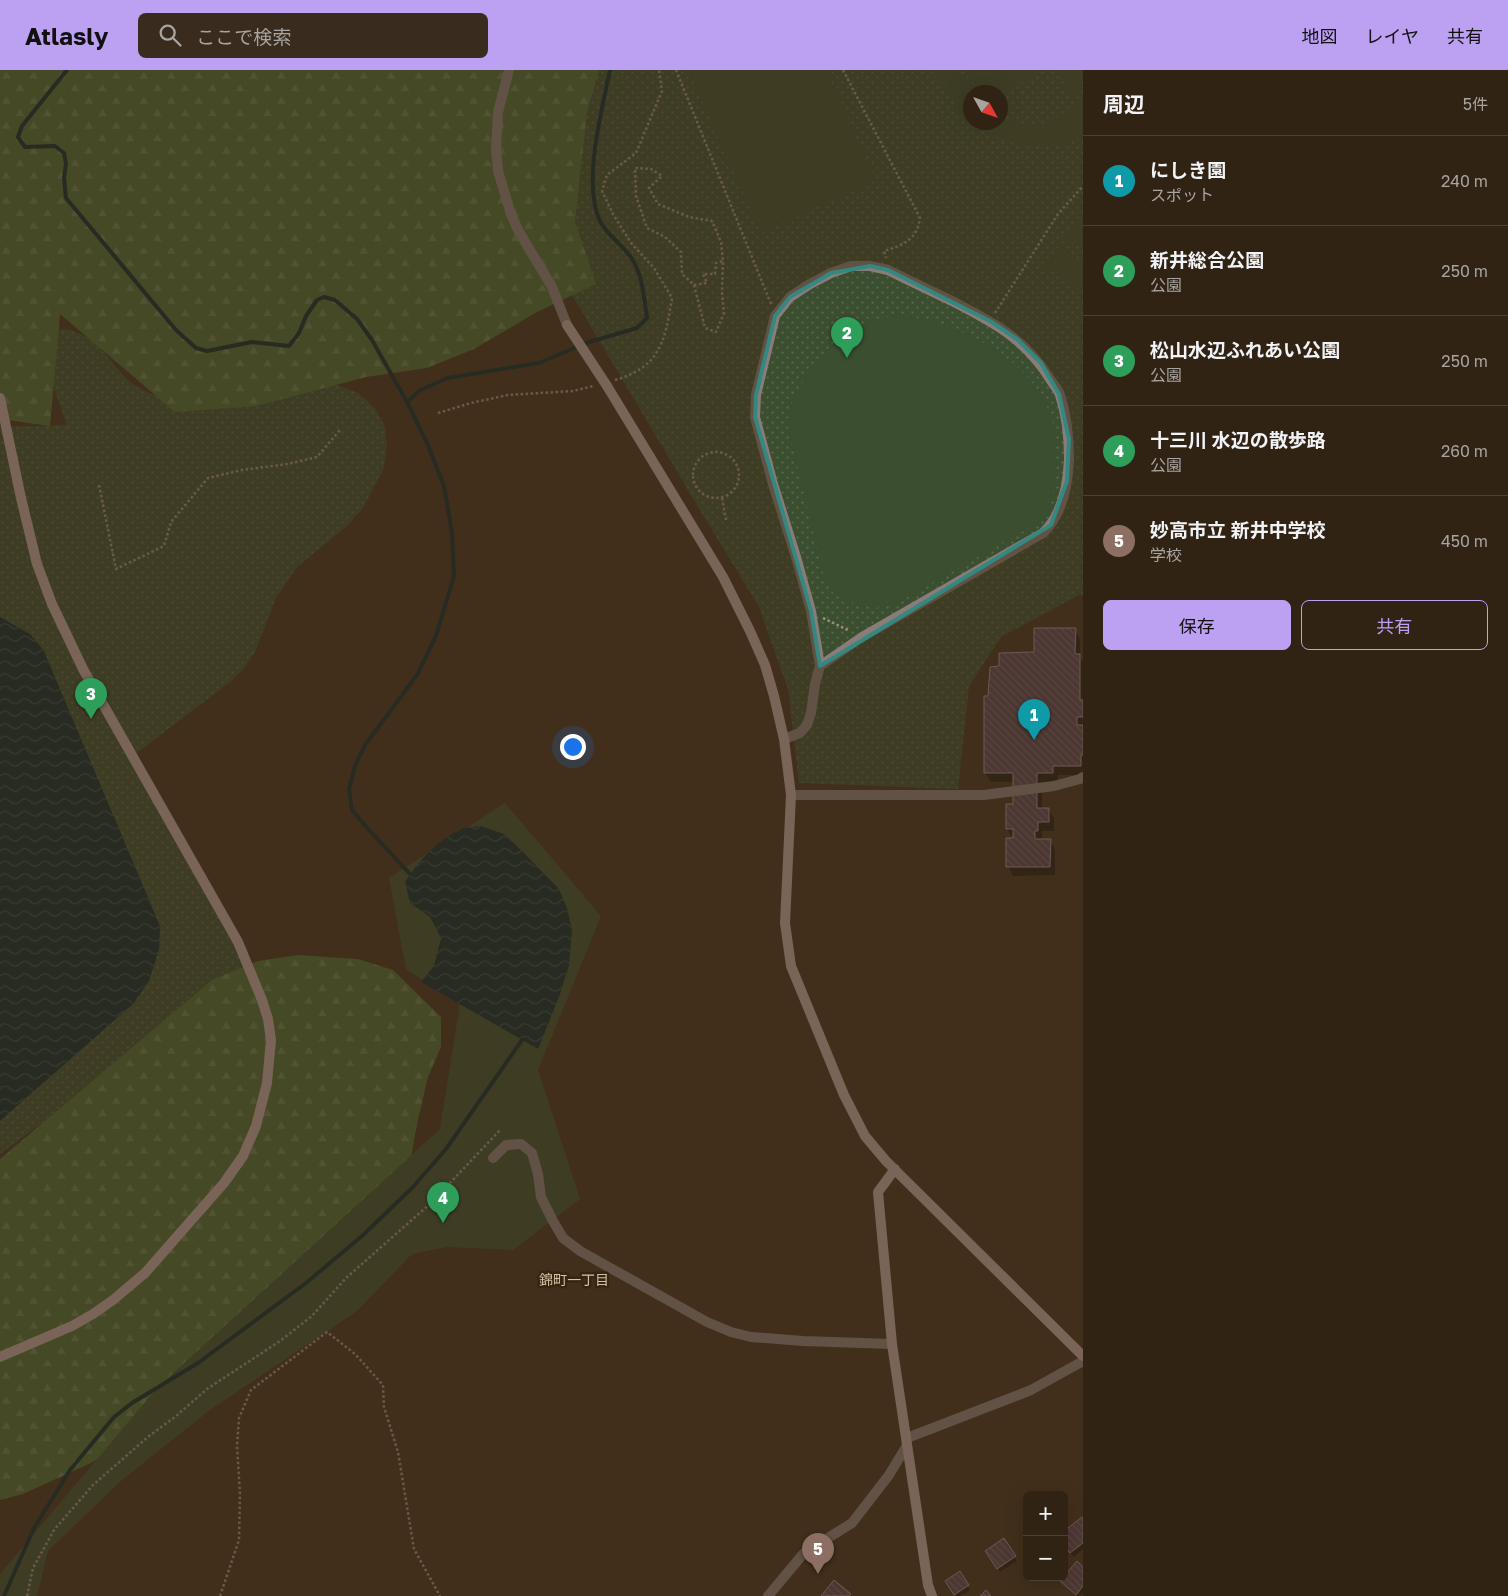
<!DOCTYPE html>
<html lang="ja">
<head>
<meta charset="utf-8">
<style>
	body { margin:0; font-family:"Golos Text","Noto Sans JP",sans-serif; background:#392b1d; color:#f1f3f6 }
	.controls { position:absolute; right:15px; bottom:15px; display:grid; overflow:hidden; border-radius:8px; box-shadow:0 5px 20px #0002 }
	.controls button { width:45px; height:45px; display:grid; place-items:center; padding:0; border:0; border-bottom:1px solid #4c4034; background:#312314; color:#f1f3f6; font:25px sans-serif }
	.compass { position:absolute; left:963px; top:15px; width:45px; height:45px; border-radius:50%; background:#312314; box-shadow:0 5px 20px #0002; rotate:130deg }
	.you { position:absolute; left:572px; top:676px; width:18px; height:18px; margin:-12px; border:4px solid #fff; border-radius:50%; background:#1a73e8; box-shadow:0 0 0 8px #1a73e833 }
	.badge { display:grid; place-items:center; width:32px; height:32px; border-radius:50%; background:#bca0f2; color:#fff; font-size:16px; font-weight:700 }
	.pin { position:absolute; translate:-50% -41px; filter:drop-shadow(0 1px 2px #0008) }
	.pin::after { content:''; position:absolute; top:26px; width:18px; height:15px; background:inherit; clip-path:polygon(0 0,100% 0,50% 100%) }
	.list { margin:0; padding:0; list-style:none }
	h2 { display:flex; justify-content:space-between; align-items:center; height:65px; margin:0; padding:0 20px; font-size:21px }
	h2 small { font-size:16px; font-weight:400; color:#a8a4a0 }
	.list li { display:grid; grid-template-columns:32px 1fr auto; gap:15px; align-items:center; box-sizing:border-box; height:90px; padding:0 20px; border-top:1px solid #4c4034 }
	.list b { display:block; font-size:19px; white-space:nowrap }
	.list p { margin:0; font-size:16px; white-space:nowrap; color:#a8a4a0 }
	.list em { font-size:16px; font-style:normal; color:#a8a4a0 }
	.actions { display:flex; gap:10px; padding:15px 20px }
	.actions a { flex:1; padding:11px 0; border:1px solid #bca0f2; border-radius:8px; text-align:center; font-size:18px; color:#bca0f2 }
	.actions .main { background:#bca0f2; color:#111 }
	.icon { flex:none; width:28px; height:28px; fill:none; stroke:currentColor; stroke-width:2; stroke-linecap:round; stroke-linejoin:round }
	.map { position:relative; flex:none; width:1083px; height:1526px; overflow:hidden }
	header { display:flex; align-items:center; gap:30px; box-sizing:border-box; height:70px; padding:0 25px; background:#bca0f2; color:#111 }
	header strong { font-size:24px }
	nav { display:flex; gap:28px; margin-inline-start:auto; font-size:18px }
	.search { width:350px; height:45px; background:#392b1d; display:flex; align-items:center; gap:12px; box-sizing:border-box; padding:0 18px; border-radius:8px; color:#a8a4a0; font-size:19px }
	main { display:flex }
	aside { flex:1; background:#312314 }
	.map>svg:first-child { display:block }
	.grass { fill:url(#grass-dots); fill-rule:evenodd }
	.forest { fill:url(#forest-firs) }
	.green { fill:#3b4e2f }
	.water { fill:url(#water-waves) }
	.shadow { fill:#0007 }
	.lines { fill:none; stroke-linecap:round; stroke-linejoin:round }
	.stream { stroke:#0a272a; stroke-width:4 }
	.building { fill:url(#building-back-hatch); stroke:#a38899 }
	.path { stroke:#9c8d7d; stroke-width:2.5; stroke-dasharray:2.5 2.5; stroke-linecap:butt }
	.street { stroke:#8a7c79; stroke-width:10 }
	.secondary { stroke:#bca5a0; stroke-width:10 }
	.secondary-bridge { stroke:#bca5a0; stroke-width:10 }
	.marked { fill:none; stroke:#338880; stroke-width:4; stroke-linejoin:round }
	.labels { text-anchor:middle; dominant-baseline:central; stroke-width:5; stroke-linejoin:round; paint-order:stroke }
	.neighbourhood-label { font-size:14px; fill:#d5bfa7; stroke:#362511 }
</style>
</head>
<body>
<header>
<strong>Atlasly</strong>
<div class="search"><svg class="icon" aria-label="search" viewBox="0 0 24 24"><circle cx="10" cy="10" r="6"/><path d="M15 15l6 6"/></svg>ここで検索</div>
<nav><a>地図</a><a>レイヤ</a><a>共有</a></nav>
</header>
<main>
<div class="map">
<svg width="1083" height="1526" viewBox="0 0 1083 1526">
	<defs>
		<pattern id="grass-dots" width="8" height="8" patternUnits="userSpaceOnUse" patternTransform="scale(1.25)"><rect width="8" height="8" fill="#3b4e2f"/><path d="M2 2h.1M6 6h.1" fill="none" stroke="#58684d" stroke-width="1.8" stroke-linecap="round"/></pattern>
		<pattern id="forest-firs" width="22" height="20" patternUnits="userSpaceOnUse" patternTransform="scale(1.25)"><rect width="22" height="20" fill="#4a6834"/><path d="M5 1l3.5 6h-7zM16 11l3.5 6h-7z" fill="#657e51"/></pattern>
		<pattern id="water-waves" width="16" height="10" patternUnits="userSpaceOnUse" patternTransform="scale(1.25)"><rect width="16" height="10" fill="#0a272a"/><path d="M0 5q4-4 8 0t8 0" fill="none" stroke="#2f4749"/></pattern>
		<pattern id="building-back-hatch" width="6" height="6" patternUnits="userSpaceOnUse" patternTransform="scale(1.25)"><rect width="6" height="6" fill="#5a4251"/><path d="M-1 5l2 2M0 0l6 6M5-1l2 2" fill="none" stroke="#735e6a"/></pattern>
	</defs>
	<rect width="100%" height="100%" fill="#412f1b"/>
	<path class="grass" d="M507,0H1083V525H1079L1001,567L969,616L958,719L799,713L788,619L759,537L701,442L562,208ZM971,22H1001V52H971Z
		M67,259C76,262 87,266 95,273C110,287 121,308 139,318C148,323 156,325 166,328L330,312L358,323L375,338L385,357L387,376L384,398L363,438L347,456L297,497L276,528L255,582L244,598L230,612L133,686L251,900L0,1084V357L67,355L48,302L57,260Z"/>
	<path class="forest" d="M0,0H599L587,42L575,152L596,214L537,242L474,279L427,298L366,307L256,336L175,342L60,244L50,356L0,349Z
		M298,885L358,889L393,900L441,947V977L428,1007L417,1054L409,1099L154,1355L91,1393L23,1424L0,1430V1089L212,910L258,891Z"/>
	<path class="green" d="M688,0H826L876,110L761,163Z
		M931,0H955L971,22L970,52L963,46Z
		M964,0H1039L1001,30V22H980Z
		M1061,0H1083V10L1075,24L1068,23Z
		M1083,23V65C1053,87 999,74 971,53L1001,52V47C1038,63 1058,53 1083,23Z
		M1077,148L1083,151V180L1065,168Z
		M1059,177L1083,192V221L1046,198Z
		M888,247C896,247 904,246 911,247C965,256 1034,292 1051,347C1053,352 1054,360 1054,366C1059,398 1056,417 1046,448L895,534L875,538L845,531L831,521L823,503L787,353L791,337L795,323L820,287L854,261L871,252Z
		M505,733L601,846L538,1000L580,1129L513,1180L447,1177L412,1184L357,1241L210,1340L122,1410L48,1481L37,1526H0V1504L158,1317L440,1059L460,934L406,899L389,808Z"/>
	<path class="water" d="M0,547L30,564L44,581L160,856L159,880L149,911L133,934L0,1051Z
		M481,756L504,764L522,781L559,819L567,838L572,860L569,895L559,927L538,979L421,912L434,896L441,868L430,847L410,833L405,812C419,790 437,770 462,759C467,757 475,757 481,756Z"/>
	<path class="shadow" d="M1075,559L1080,569V587L1083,592V705H1058V712H1042V739H1048L1054,748V761H1042V770H1050L1055,779V805L1013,806L1008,796L1013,769L1007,759V735H1014V712H991L985,703L989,628L1000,598L1036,584Z
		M1082,1449L1083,1451V1479L1074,1487L1064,1475Z
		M1003,1470L1017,1491L1000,1502L986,1481Z
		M1077,1493L1083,1499V1523L1080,1526H1076L1064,1515L1061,1511Z
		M959,1503L970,1520L960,1526H956L946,1511Z"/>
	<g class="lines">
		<path class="stream" d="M67,0L22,56L18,67L25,77L55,76L64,83L66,94L64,108L66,128L176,260L196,278L207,281L252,272L289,276L299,263L306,246L317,230L324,227L335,230L357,249L372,270L407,332L427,373L444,416L452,463L454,506L436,566L417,605L365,675L355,696L349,719L352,740L369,760L410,804
			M407,332L419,321L447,308L539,293L586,273L637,258L647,248C644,229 643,206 632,189C624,176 607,165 600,151C582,113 602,40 610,0
			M4,1526L34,1458L70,1400L114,1347L132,1333L198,1293L306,1213L362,1166L412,1118L446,1079L522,970"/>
	</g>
	<path class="building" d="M1034,558H1076L1075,584H1080V630H1083V647H1077V655H1083V685H1081V696H1053V703H1037V738H1049V752H1038V761H1035V769H1051L1050,797H1006V768H1013V759H1006V734H1013V703H984V626H988L990,597L999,596V583L1034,582Z
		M1082,1447L1083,1449V1473L1070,1483L1064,1476V1461Z
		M1004,1468L1016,1486L997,1499L985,1481Z
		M1077,1491L1083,1497V1516L1076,1525L1060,1511Z
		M960,1501L969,1515L954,1525L945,1511Z
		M834,1510L851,1524L849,1526H821Z
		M986,1520L991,1526H980Z"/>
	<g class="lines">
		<path class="path" d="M676,0L771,234
			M843,0L920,148C917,170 903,175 884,181L886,188
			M694,215L705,258L716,262L724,243L722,222L723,191L721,172L712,151L689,147L658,134L649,118L662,106L651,99L635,98L636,126L647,158L665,167L681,182L682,204L694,215L707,213L703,204H715L716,193L723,191
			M995,243L1058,144L1083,116
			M615,310C661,297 665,270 672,228L654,198L631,173L613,144L602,121L607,105L636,83L662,21L659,0
			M438,343L471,333L508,325L573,321L593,316
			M693 405a23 23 0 1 1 46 0a23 23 0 1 1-46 0Z
			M99,415L116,499L164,476L171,452L208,408L242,400L288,394L317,387L340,360
			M722,428L726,450
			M823,548L850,561
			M27,1526L33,1498L54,1460L93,1415L149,1366L175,1347L207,1319L280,1271L312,1246L346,1208L431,1133L501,1059
			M220,1526L239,1470L240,1424L237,1376L239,1348L251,1320L327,1262L355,1284L383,1315L384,1337L398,1382L414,1479L440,1526"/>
		<path class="street" d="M509,0L498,42L496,79L498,101L511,144L518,160L552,217L567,255
			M784,669L800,663L807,655L811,643L815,614L820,596L811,541L796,487L773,414L755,347L756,325L775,246L790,227L810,214L831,203L851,196H870L888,200C908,210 929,220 950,230C991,251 1025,268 1050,309C1053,314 1058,319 1060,325C1067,346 1069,368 1069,389C1068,414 1062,445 1043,463L862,567L820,596
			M791,725H984L1054,716L1080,709L1083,707
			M493,1088L506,1075L521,1074L532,1083L538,1104L541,1127L553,1151L563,1168L580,1181L707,1252L731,1262L751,1267L803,1271L892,1274
			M907,1368L1031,1320L1083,1291
			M768,1526L804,1483L852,1453L889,1405L906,1377"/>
		<path class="secondary" d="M607,316L723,507L750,561L765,595L774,626L784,669L791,725L785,853L791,896L844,1025L865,1066L886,1091L1083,1286
			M0,328L21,428L37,494L52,534L83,599L238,872L262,930L268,949L271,970L267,1013L256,1056L243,1086L224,1113L145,1203L113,1230L93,1244L72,1256L0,1287
			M895,1099L878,1122L892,1274L928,1515L932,1526"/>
		<path class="secondary-bridge" d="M567,255L607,316"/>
	</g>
	<path d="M0 0H1083V1526H0ZM870,196L888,200L990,251L1017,269L1041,293L1059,324L1069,369L1067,411L1051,455L820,596L811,541L755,347L756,325L775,246L790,227L831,203Z" fill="#412f1b" fill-opacity=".55" fill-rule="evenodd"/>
	<path class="marked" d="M870,196L888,200L990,251L1017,269L1041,293L1059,324L1069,369L1067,411L1051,455L820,596L811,541L755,347L756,325L775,246L790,227L831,203Z"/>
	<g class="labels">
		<g class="neighbourhood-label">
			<text x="574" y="1209">錦町一丁目</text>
		</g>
	</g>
</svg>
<div class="controls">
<button>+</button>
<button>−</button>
</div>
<svg class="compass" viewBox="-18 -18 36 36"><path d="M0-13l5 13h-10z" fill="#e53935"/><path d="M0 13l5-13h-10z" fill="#a8a4a0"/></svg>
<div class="you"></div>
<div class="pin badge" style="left:1034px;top:670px;background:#0f9aa8">1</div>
<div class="pin badge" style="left:847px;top:288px;background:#2e9e5b">2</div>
<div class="pin badge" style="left:91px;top:649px;background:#2e9e5b">3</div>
<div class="pin badge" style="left:443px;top:1153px;background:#2e9e5b">4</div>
<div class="pin badge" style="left:818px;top:1504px;background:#8d6e63">5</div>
</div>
<aside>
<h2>周辺<small>5件</small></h2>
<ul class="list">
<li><span class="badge" style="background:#0f9aa8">1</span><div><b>にしき園</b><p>スポット</p></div><em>240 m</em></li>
<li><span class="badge" style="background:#2e9e5b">2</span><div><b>新井総合公園</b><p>公園</p></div><em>250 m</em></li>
<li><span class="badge" style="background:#2e9e5b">3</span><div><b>松山水辺ふれあい公園</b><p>公園</p></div><em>250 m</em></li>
<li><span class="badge" style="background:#2e9e5b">4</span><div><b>十三川 水辺の散歩路</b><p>公園</p></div><em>260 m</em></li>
<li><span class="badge" style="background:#8d6e63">5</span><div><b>妙高市立 新井中学校</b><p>学校</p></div><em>450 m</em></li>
</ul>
<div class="actions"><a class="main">保存</a><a>共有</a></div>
</aside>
</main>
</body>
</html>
